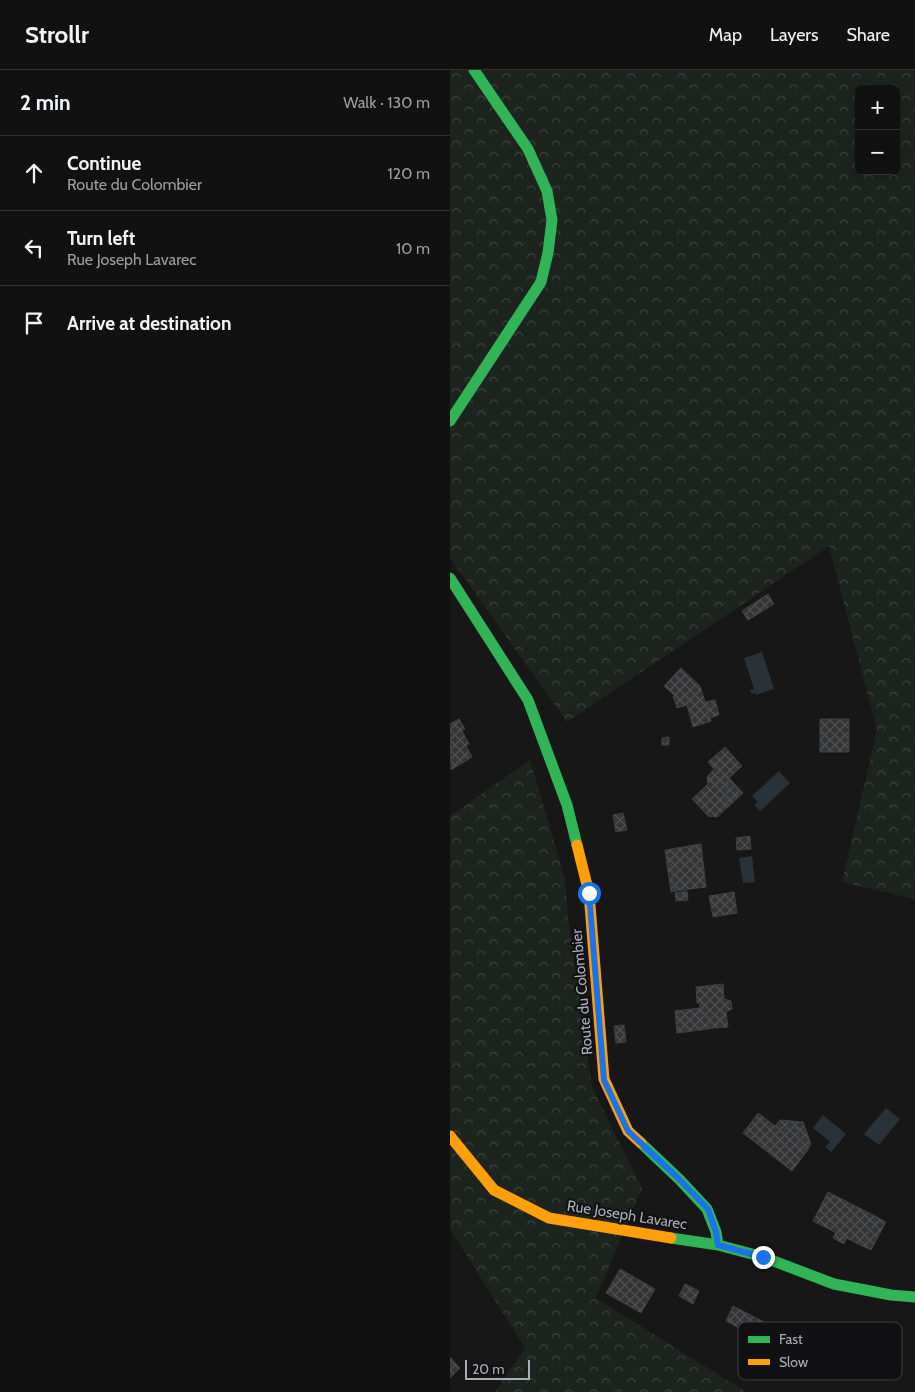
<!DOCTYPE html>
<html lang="en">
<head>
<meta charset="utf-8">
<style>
	body { margin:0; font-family:Cabin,sans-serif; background:#1e1f1f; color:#f1f3f6 }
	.controls { position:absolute; right:15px; top:15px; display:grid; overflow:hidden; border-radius:8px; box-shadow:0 2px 8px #0003 }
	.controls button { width:45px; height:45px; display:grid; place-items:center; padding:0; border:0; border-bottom:1px solid #303131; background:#111; color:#f1f3f6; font:25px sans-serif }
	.scale { position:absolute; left:15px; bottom:12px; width:65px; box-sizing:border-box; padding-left:5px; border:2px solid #a8adb8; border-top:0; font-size:14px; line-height:18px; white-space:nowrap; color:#a8adb8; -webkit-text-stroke:4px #111113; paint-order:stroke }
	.stop { position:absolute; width:15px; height:15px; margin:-11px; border:4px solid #1a73e8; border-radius:50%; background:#fff }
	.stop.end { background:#1a73e8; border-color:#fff; box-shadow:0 1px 5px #0008 }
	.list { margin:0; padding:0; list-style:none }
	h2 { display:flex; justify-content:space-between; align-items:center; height:65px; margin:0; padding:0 20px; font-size:21px }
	h2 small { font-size:16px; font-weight:400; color:#9c9d9f }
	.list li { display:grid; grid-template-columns:32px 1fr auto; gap:15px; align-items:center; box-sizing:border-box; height:75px; padding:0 20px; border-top:1px solid #303131 }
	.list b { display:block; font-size:19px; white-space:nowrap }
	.list p { margin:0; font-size:16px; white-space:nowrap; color:#9c9d9f }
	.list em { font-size:16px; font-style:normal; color:#9c9d9f }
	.icon { flex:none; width:28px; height:28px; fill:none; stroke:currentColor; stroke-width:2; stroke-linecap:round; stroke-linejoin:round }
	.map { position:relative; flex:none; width:465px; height:1322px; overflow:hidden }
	header { display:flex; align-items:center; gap:30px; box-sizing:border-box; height:70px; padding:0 25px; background:#111; border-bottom:1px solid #303131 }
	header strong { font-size:24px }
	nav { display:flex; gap:28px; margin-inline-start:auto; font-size:18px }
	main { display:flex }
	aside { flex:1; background:#111 }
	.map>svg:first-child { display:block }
	.forest { fill:url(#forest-crowns); fill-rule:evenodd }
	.water { fill:#2a3239 }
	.building { fill:url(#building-cross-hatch); stroke:#3f4043 }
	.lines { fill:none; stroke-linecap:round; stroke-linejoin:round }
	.fast { stroke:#30b455; stroke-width:11 }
	.slow { stroke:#ff9f0a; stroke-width:11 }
	.route { stroke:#1a73e8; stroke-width:6 }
	.labels { text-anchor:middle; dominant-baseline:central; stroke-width:4; stroke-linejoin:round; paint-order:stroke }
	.street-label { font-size:15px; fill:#a8adb8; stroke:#111113 }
	.key { fill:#111113; stroke:#3e4045; stroke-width:1 }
	.key-label { font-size:14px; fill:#a8adb8 }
</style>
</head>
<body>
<header>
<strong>Strollr</strong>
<nav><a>Map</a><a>Layers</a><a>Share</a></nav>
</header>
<main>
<aside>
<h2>2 min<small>Walk · 130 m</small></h2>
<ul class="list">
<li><svg class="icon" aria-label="ahead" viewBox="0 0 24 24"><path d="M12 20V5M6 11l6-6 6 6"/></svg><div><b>Continue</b><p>Route du Colombier</p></div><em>120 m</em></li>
<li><svg class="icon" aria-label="left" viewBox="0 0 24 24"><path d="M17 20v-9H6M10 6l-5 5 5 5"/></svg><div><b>Turn left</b><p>Rue Joseph Lavarec</p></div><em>10 m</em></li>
<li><svg class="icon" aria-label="arrive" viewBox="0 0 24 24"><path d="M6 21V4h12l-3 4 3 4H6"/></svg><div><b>Arrive at destination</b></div></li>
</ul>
</aside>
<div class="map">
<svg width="465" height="1322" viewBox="0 0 465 1322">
	<defs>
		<pattern id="forest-crowns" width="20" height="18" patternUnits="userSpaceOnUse" patternTransform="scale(1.25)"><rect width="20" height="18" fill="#1d241e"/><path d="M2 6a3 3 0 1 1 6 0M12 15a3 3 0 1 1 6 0" fill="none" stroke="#3b413d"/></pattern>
		<pattern id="building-cross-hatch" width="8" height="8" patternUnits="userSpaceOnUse" patternTransform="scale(1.25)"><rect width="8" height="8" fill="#353536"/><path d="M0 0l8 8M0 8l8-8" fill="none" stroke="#4f5051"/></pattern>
	</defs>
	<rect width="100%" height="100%" fill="#171717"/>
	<path class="forest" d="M0,0H465V829L392,812L427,660L379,476L117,652L0,488ZM409,19H446V101H409Z
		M80,690L115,809L119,855L142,1017L192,1118L146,1228L296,1322H45L75,1278L0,1159V746Z"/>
	<path class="water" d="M312,582L324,619L306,625L305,623L302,624L300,620L304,619L294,588Z
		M329,701L340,713L310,741L304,735L308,732L302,726Z
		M302,786L305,812L293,813L289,788Z
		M436,1038L450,1049L429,1075L414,1064Z
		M373,1045L396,1064L381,1082L375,1077L380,1072L363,1058Z"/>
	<path class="building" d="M318,524L324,534L298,550L292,541Z
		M231,598L250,616L261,651L243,657L237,635L227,638L223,626H225L214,616Z
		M265,630L269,645L260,648L255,632Z
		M9,649L15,659L12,661L19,674L16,676L22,687L1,700L0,654Z
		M370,649H399V682H370Z
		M219,667V675H212V668Z
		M275,677L292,696L279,708L275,731L279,736L267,747L258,746L242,729L258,714L257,707L264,699L258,692Z
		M279,708L293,723L279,736L275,731Z
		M173,743L177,760L166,762L163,745Z
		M300,766L301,779L287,780L286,768Z
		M251,774L256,817L225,821L221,794H217L215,780Z
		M217,794H221L225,821L221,822Z
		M237,821L238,830L226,831L225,823Z
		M284,822L287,843L263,847L259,826Z
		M273,914L274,929L281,931L282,939L276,942L278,957L263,958V953L250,954L251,960L227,963L225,941L250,938L249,932L247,933L246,917Z
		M263,953V958L251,960L250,954Z
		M174,955L176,972L166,973L164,956Z
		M308,1043L333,1062L336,1058L347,1059L351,1069L348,1074L357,1081L342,1101L293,1063Z
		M330,1050L353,1052L361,1074L357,1081L348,1074L351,1069L347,1059L336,1058L333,1062L325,1056Z
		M378,1122L427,1147L412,1176L363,1151Z
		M427,1147L436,1152L421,1180L412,1176Z
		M386,1162L397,1168L394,1174L383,1168Z
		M170,1199L205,1219L191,1243L156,1223Z
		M235,1214L249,1221L243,1234L229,1226Z
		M283,1236L318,1254L310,1269L276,1251Z
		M0,1287L10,1298L0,1308Z"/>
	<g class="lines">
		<path class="fast" d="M0,351L91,212L98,183L102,150L97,121L78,79L24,0
			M0,508L78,630L117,735L127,775
			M191,1073L230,1110L257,1139L266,1162L268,1175
			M221,1168L268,1175L313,1187L384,1214L441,1225L465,1227"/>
		<path class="slow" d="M127,775L139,823L154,1009L178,1061L191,1073
			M0,1066L44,1120L99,1148L221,1168"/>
	</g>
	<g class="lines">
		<path class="route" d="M139,823L154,1010L178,1061L230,1110L258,1139L266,1162L268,1175L313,1187"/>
	</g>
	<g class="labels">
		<g class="street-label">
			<text transform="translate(132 922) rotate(-95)">Route du Colombier</text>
			<text transform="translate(177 1145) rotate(9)">Rue Joseph Lavarec</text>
		</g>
	</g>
	<rect x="288" y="1252" width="164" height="58" rx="8" class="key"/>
	<rect x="298" y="1266" width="22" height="7" fill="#30b455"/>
	<rect x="298" y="1289" width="22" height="6" fill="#ff9f0a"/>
	<g class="key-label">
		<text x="329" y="1274">Fast</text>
		<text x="329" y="1297">Slow</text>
	</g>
</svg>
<div class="controls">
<button>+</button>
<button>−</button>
</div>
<div class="scale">20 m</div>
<div class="stop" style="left:139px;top:823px"></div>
<div class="stop end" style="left:313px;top:1187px"></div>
</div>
</main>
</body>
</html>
